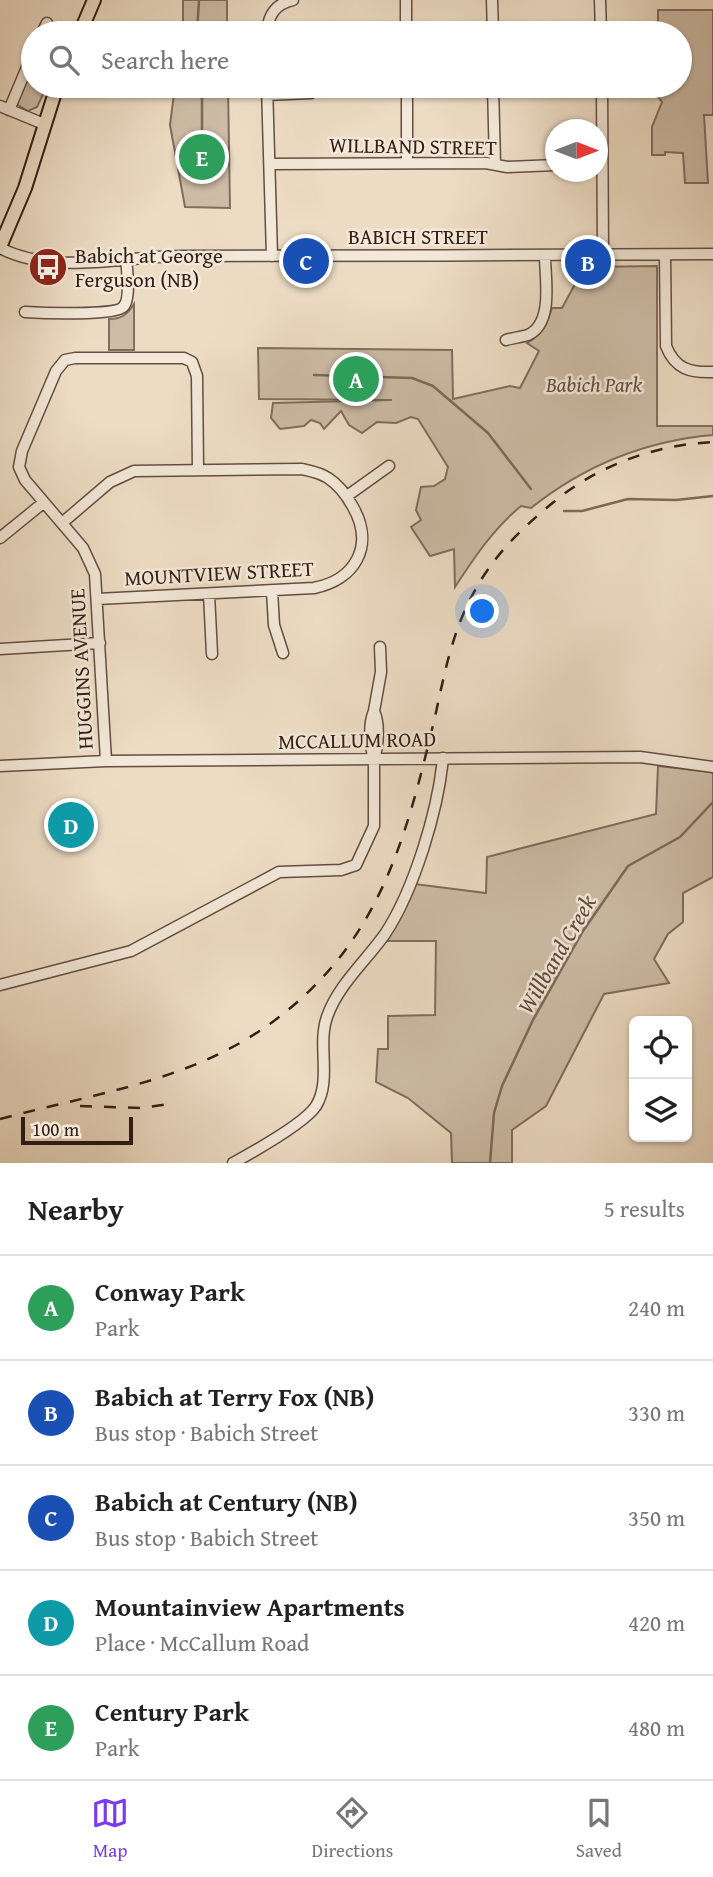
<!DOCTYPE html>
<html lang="en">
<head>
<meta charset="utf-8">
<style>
	body { margin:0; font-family:"Gentium Book Plus",serif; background:#f2f2f2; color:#222 }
	.controls { position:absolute; right:21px; bottom:21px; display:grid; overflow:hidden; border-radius:10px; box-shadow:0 2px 5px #0004 }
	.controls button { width:63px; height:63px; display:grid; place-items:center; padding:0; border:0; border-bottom:2px solid #e0e0e0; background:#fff; color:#222; font:35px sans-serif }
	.compass { position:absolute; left:545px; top:119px; width:63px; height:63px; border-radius:50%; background:#fff; box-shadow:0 2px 5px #0004; rotate:90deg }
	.scale { position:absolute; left:21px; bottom:18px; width:112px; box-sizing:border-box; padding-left:7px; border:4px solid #331e16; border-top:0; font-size:19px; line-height:24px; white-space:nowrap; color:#331e16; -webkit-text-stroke:5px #f3e8d9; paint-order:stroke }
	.you { position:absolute; left:483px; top:612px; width:24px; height:24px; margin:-18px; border:5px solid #fff; border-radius:50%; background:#1a73e8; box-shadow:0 0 0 10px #1a73e833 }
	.badge { display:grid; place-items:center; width:46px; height:46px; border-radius:50%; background:#7c3aed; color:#fff; font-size:23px; font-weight:700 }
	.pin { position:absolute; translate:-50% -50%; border:4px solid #fff; box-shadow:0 2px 7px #0006 }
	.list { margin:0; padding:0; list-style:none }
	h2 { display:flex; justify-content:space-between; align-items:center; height:91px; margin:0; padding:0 28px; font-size:30px }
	h2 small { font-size:23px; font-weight:400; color:#767676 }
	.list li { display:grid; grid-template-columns:46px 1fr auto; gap:21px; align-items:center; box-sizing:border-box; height:105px; padding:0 28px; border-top:2px solid #e0e0e0 }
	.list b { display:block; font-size:26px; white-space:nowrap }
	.list p { margin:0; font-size:23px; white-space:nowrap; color:#767676 }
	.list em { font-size:23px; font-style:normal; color:#767676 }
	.icon { flex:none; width:38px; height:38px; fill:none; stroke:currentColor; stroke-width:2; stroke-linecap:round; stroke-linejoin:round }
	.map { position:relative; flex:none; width:713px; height:1163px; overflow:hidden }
	.search { position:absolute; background:#fff; box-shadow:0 2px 5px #0004; left:21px; right:21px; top:21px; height:77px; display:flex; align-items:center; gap:18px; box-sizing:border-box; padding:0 24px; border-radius:38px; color:#767676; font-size:26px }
	.sheet { height:616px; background:#fff }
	nav { display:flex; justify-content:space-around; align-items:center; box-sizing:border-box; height:98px; border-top:2px solid #e0e0e0; background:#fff; font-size:19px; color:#767676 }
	nav a { display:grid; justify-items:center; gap:4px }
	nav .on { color:#7c3aed }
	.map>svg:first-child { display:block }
	.green { fill:#cdbca6; stroke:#806d5e; stroke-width:2 }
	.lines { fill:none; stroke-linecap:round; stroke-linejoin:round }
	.stream { stroke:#7d695b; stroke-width:2.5 }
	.minor-casing { stroke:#624e42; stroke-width:13 }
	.major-casing { stroke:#331e16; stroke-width:16 }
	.minor { stroke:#f3e8d9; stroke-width:10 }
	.major { stroke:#eddcc4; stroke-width:12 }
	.rail { stroke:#331e16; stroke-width:2.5; stroke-dasharray:12 12; stroke-linecap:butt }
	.labels { text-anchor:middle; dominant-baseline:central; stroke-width:5; stroke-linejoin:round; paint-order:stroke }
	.street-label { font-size:21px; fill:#331e16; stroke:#f3e8d9 }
	.poi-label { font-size:21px; fill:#331e16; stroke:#f3e8d9; text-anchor:start }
	.park-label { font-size:21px; font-style:italic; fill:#614d41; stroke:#f3e8d9 }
	.water-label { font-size:23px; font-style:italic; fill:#5e4a3e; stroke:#f3e8d9 }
</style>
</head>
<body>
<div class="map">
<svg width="713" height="1163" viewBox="0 0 713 1163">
	<rect width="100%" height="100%" fill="#eddcc4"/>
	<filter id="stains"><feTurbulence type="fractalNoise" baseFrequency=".00286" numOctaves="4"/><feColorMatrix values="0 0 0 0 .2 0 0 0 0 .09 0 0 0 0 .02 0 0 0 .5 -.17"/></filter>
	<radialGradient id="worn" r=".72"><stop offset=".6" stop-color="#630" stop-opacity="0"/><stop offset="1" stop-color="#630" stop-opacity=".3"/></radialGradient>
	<path class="green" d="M183,0H227V33H183Z
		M658,10H713V115H704L708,183H685L683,153L665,152V155H652V127L662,102L655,93L656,86H680V33H658Z
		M33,64V86H47L37,107L28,111L16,104Z
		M175,86H228L230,208L185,207L170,125Z
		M581,263H586V267L657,266V426H713V435C644,441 585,465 531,508L521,506C493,529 474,558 455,587L454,549L430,556L411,527L421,520L416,510L421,487L434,486L445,479L448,467L418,419L411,417L396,423L377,422L362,433L349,425L341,411L324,429L320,423L311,420L304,426L280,429L271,418L273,403L392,400L259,399L258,348L452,350L453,399L510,386L520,388L539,351L527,343C541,335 547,324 552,308H562L581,273Z
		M134,304V350H109V319C121,319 127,315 134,304Z
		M658,766L713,772V877L683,893V922L668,934L654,959L669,983L604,994L546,1106L512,1130V1163H452L451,1133L408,1098L376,1082L378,1049H388V1016L435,1015L436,941H381L415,884L486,893L487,857L656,814Z"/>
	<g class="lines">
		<path class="stream" d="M197,33L199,0
			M202,158V86
			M314,375L412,378L433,386L488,433L531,489
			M564,511H582L628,499L676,500L713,496
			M490,1163L494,1113L502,1086L533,1020L583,931L628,866L680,837L713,802"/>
		<g class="minor-casing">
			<path id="minor" d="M406,0V33
				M492,0L493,33
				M600,0L601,33
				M42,33L47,23
				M267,33C268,15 275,4 293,0
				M267,86L272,256
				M407,86V163
				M493,86L495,164
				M602,86L603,255
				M267,95L311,93
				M0,106L44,124
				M9,110L33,53
				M270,164L486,163L507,167L556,165
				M0,248C54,276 124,256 183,256C360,256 536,255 713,254
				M665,255L666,346C675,369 690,373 713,372
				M25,312C40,313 115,316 123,307C131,300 127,269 126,258
				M506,340C513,338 521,337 528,335C554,323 545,278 545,256
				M347,496L389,466
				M62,523L110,482L134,471L302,469C311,471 321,473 328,478C339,485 347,496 353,507C375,546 355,580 314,588L97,599
				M0,538L43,503
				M272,591L274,625L283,653
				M209,594L212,654
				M0,649L100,643
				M374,711L381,672L380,647
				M106,761L95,574L83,548L25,480L19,467L22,451L56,371L65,360L75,358H184L192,362L197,376L198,470
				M0,766L106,761L640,757L713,767
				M0,985L131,951L279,872L341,870L356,865L374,826V760C378,746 380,724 374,711C368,725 370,746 374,760
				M233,1163C253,1152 304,1124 316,1106C332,1080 317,1045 327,1017C338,985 366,961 385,934C414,890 438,811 443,758"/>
		</g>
		<g class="major-casing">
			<path id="major" d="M80,33L94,0
				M0,247L25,188L57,86"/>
		</g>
		<use href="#minor" class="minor"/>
		<use href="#major" class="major"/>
		<path class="rail" d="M80,1106L142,1108L168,1104
			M0,1119C112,1089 217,1078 305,995C387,919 410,821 435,717C443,680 450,643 466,608C486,564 514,535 550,505C596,466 653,445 713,442"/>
	</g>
	<defs>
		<g id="bus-disc" transform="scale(2.0125)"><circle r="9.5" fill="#8f2418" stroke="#f3e8d9"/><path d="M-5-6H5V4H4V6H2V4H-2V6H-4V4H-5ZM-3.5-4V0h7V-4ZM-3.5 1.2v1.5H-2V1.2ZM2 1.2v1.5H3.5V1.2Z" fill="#fff"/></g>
	</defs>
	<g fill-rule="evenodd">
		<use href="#bus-disc" x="48" y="267"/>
	</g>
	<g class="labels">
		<g class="street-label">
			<text transform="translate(413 146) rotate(1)">WILLBAND STREET</text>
			<text x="418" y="236">BABICH STREET</text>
			<text transform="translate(219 573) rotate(-3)">MOUNTVIEW STREET</text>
			<text transform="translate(81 669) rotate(-93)">HUGGINS AVENUE</text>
			<text transform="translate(357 740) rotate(-1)">MCCALLUM ROAD</text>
		</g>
		<g class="poi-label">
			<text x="75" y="255">Babich at George<tspan x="75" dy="24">Ferguson (NB)</tspan></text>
		</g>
		<g class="park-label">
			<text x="594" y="384">Babich Park</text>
		</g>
		<g class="water-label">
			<text transform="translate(556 954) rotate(-60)">Willband Creek</text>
		</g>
	</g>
	<rect width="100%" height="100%" filter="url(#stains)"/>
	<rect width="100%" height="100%" fill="url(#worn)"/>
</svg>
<div class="controls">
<button><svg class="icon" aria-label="locate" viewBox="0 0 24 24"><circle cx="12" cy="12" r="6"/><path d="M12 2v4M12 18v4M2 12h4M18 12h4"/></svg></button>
<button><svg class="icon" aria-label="layers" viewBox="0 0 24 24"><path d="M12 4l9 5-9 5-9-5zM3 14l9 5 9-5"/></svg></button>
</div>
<svg class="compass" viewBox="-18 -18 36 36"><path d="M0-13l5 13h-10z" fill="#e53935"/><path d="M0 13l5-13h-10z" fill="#767676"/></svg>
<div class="scale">100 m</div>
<div class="you"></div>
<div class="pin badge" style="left:356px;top:379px;background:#2e9e5b">A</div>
<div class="pin badge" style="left:588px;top:262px;background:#1a4fb4">B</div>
<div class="pin badge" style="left:306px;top:261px;background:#1a4fb4">C</div>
<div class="pin badge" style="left:71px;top:825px;background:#0f9aa8">D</div>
<div class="pin badge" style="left:202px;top:157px;background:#2e9e5b">E</div>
<div class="search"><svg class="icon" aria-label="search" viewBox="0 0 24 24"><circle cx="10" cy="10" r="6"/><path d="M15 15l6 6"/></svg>Search here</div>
</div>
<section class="sheet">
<h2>Nearby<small>5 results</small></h2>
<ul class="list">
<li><span class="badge" style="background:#2e9e5b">A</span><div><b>Conway Park</b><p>Park</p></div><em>240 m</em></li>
<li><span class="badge" style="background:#1a4fb4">B</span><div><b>Babich at Terry Fox (NB)</b><p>Bus stop · Babich Street</p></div><em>330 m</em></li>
<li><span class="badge" style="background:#1a4fb4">C</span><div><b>Babich at Century (NB)</b><p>Bus stop · Babich Street</p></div><em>350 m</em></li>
<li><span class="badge" style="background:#0f9aa8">D</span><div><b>Mountainview Apartments</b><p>Place · McCallum Road</p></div><em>420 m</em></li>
<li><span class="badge" style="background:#2e9e5b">E</span><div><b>Century Park</b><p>Park</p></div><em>480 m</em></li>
</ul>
</section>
<nav>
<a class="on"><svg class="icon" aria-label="map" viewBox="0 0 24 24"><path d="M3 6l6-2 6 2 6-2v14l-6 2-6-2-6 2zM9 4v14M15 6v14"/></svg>Map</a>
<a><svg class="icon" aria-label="directions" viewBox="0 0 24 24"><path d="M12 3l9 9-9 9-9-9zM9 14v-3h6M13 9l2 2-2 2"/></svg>Directions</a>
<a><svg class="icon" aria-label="saved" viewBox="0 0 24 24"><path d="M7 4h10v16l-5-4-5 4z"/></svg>Saved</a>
</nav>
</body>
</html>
